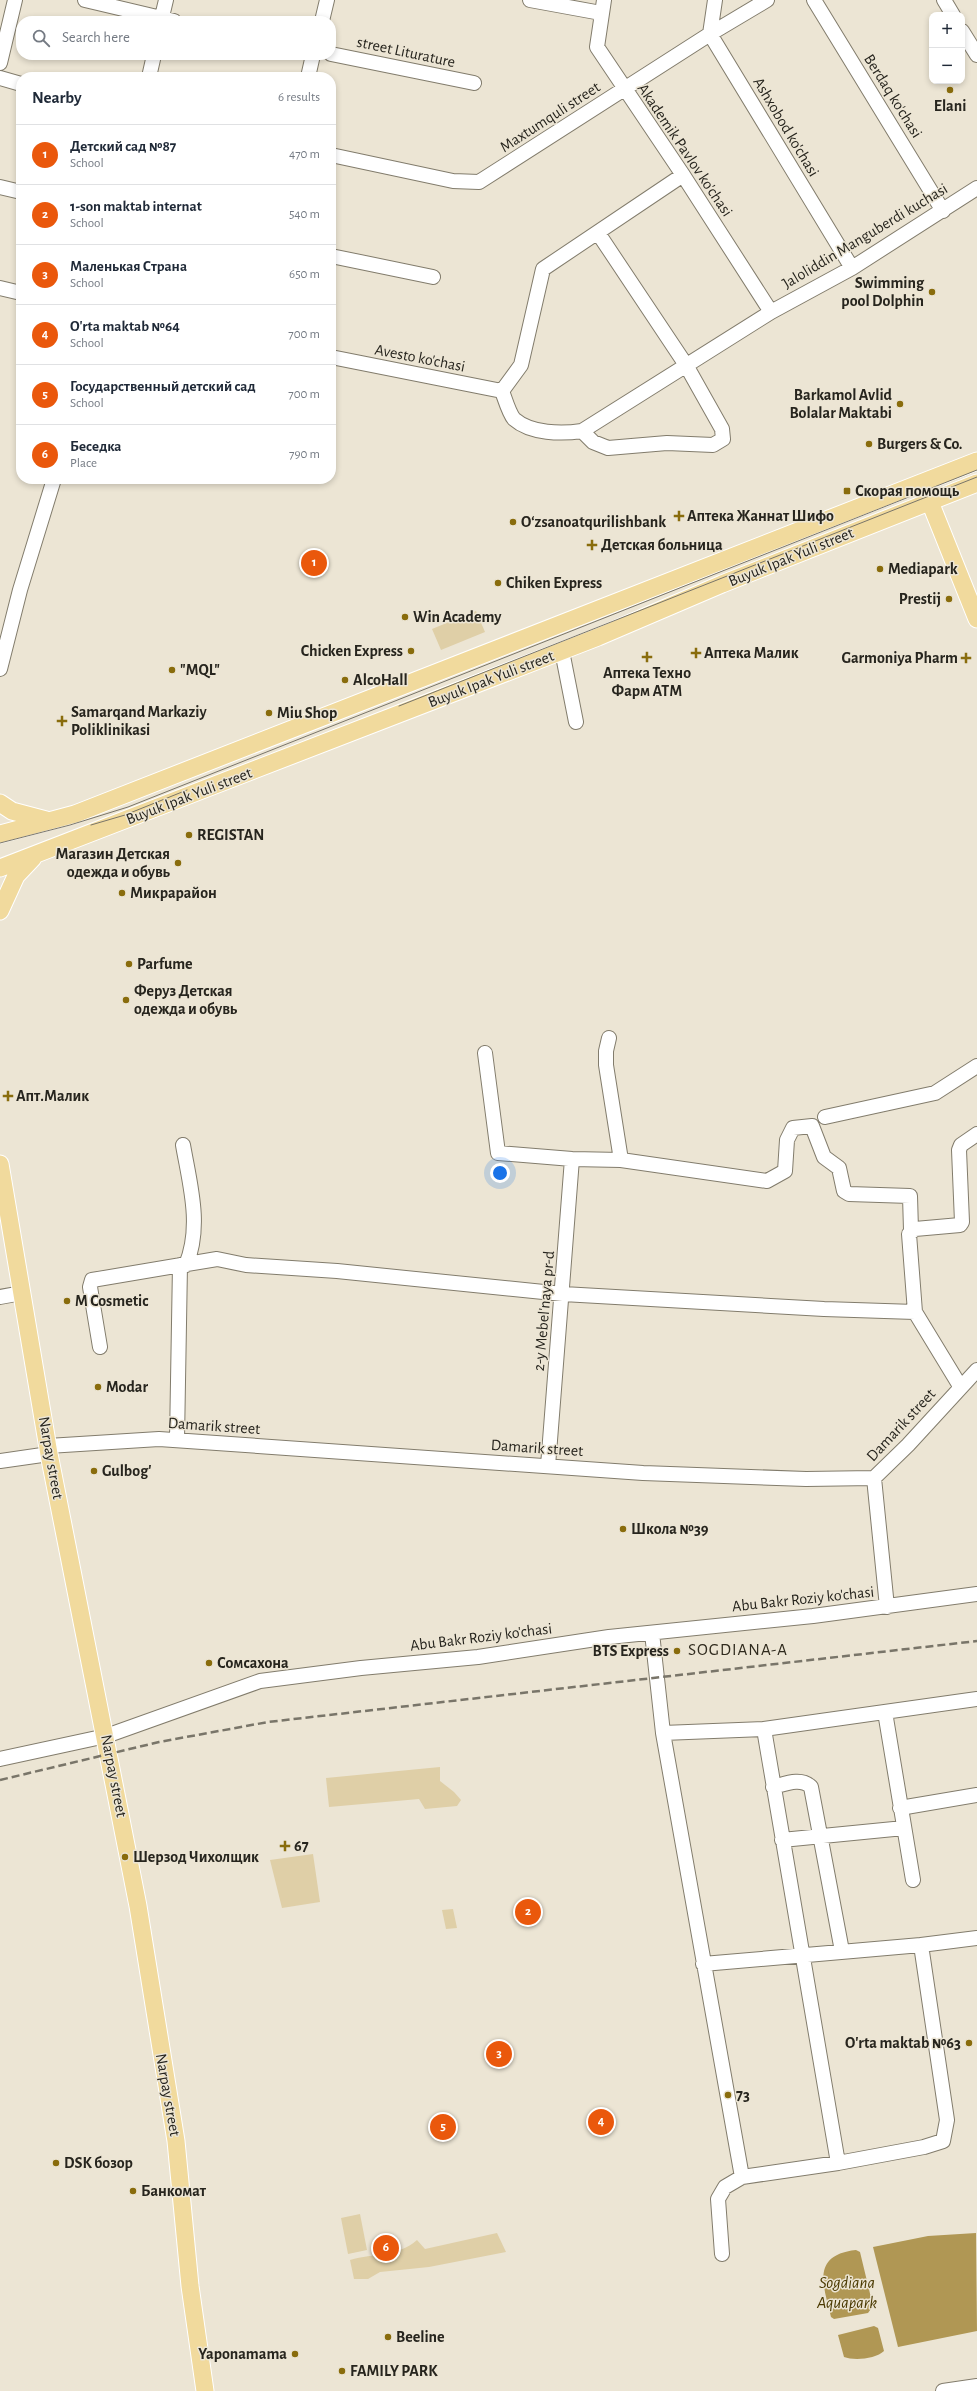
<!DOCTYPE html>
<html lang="en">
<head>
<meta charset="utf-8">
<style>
	body { margin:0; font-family:"Alegreya Sans",sans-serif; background:#f6f6f7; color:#1f2937 }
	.controls { position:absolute; right:12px; top:12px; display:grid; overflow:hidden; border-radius:8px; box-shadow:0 2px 6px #0003 }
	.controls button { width:36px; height:36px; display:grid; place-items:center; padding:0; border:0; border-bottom:1px solid #e0e1e3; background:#fff; color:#1f2937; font:20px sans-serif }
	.you { position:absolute; left:500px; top:1173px; width:14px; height:14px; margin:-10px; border:3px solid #fff; border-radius:50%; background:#1a73e8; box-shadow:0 0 0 6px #1a73e833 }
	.badge { display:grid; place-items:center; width:26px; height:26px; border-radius:50%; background:#ea580c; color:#fff; font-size:13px; font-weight:700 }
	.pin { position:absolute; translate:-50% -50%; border:2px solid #fff; box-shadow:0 1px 4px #0006 }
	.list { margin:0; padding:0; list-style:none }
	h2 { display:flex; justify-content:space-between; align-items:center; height:52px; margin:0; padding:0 16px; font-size:17px }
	h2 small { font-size:13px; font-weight:400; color:#747a83 }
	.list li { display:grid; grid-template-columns:26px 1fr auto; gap:12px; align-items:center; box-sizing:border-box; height:60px; padding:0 16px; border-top:1px solid #e0e1e3 }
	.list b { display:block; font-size:15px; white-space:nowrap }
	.list p { margin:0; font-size:13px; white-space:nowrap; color:#747a83 }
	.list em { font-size:13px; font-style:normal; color:#747a83 }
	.icon { flex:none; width:22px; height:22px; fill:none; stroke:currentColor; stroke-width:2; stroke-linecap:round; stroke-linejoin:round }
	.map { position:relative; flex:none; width:977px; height:2391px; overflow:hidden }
	.search { position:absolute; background:#fff; box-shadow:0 2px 6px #0003; left:16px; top:16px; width:320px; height:44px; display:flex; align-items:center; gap:10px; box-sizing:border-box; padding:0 14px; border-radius:16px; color:#747a83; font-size:15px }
	.panel { position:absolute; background:#fff; box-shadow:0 2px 6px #0003; left:16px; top:72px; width:320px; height:412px; border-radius:16px }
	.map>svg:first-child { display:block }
	.green { fill:#dfcfa7 }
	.water { fill:#b09754 }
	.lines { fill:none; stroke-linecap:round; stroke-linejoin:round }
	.minor-casing { stroke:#827c6c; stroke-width:16 }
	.major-casing { stroke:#fff; stroke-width:19 }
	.minor { stroke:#fff; stroke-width:14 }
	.major { stroke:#f1da9d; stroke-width:17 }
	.tram { stroke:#797569; stroke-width:1 }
	.rail { stroke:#797569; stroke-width:2.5; stroke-dasharray:8 4; stroke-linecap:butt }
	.poi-dot { fill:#896c0c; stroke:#ece5d4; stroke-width:1.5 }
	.labels { text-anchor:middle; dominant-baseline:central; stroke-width:3; stroke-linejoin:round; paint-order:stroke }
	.street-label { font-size:16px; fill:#27251e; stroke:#ece5d4 }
	.poi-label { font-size:16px; font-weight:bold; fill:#27251e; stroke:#ece5d4; text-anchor:start }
	.neighbourhood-label { font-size:17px; letter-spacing:1px; fill:#302b1e; stroke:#ece5d4 }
	.water-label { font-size:17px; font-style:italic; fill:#4a3900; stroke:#ece5d4 }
</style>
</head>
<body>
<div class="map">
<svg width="977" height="2391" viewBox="0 0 977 2391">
	<rect width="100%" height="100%" fill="#ece5d4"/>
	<path class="green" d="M476,611L485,632L441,650L432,629Z
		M440,1767V1781L454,1792L461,1800L457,1806L425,1809L419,1799L329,1807L326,1778Z
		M313,1854L320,1902L282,1908L270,1860Z
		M453,1909L457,1928L446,1929L442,1910Z
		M360,2214L367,2250L348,2254L341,2218Z
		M497,2233L506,2252L429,2267L380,2272L368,2279H354L350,2260C374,2253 398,2257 417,2240L425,2249Z"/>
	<path class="water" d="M976,2233L977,2331L898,2347L873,2247L928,2236Z
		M856,2250L860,2252L873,2306L868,2313L834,2319L831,2317C824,2287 810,2255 856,2250Z
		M874,2326L878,2328L884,2351C876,2359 854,2361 844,2357L838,2335Z"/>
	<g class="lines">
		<g class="minor-casing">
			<path id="minor" d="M85,0L174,21
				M530,0L601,13
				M604,0L597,47L683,175L771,312
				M715,0L710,34L852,268
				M814,0L943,211
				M944,0L953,15
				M161,21L166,0
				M322,21L327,0
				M962,31L977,55
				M331,54L474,83
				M0,63L15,0
				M149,77L154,55
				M308,77L313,55
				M0,78L21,84
				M331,155L453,181L479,182L710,34L767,0
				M0,187L21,192
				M331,256L433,277
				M0,288L21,293
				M331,357L502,391
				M502,391C505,399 509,413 514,419C531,434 562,434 582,431L771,312L852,268L977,188
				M502,391L521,365L543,269L683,175
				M582,431L593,442L608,448L667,443L713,445L723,439L722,429L686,365L598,233
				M562,651L576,722
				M0,669L20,590L54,479
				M609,1038L606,1051V1065L621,1160
				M485,1053L498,1153L572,1159L621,1160L767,1181L785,1171L787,1140L793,1128L812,1126L824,1157L839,1168L844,1191L849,1194L910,1196L911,1230
				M825,1117L935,1093L977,1066
				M183,1145C190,1185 202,1226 186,1265
				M0,1297L22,1293
				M915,1312L909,1234L915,1229L960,1225L962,1222L959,1150L961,1145L977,1134
				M100,1347L90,1287L92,1280L217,1259L246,1265L337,1271L563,1294L824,1309L915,1312L960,1386
				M177,1440L180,1265
				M48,1446L159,1439L643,1473L806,1479L874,1478L908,1445L977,1370
				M0,1461L49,1454
				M548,1466L572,1159
				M874,1478L887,1607
				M652,1633L663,1733L742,2177
				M885,1712L913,1880
				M764,1729L838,2163
				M663,1733L764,1729L977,1699
				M0,1759L106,1736L260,1681L361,1668L478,1657L609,1637L813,1616L977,1594
				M773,1787C785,1784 801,1777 811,1787L842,1951
				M900,1808L977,1795
				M782,1840L904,1828
				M703,1964L921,1945L977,1938
				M722,2254L718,2199L725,2187L742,2177L838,2163L924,2147L943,2141L947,2120L921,1945
				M943,2391L977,2386"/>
		</g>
		<g class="major-casing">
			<path id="major" d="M926,492L977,619
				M0,803L12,811L46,820
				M0,834L75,814L977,461
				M0,868L598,637L722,584L977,483
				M0,911L16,876L33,858
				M0,1164L49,1454L138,1906L176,2141L190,2286L205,2391"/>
		</g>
		<use href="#minor" class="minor"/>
		<use href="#major" class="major"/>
		<path class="tram" d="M399,706L977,477
			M91,825L125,815L187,790
			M0,843L70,825L128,807L977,470"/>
		<path class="rail" d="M0,1780L159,1742L268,1722L977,1641"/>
	</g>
	<g class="poi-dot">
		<circle cx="950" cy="90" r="4"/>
		<circle cx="932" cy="292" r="4"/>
		<circle cx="900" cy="404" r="4"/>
		<circle cx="869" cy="444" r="4"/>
		<rect x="843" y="487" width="8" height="8" rx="2"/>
		<path d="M677 510h4v4h4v4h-4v4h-4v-4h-4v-4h4z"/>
		<circle cx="513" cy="522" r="4"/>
		<path d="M590 539h4v4h4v4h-4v4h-4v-4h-4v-4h4z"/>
		<circle cx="880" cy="569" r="4"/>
		<circle cx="498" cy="583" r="4"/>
		<circle cx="949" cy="599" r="4"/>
		<circle cx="405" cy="617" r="4"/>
		<circle cx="411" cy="651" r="4"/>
		<path d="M694 647h4v4h4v4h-4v4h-4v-4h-4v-4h4z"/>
		<path d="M645 651h4v4h4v4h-4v4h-4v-4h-4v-4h4z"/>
		<path d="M964 652h4v4h4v4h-4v4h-4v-4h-4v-4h4z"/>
		<circle cx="172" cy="670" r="4"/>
		<circle cx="345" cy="680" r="4"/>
		<circle cx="269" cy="713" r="4"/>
		<path d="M60 715h4v4h4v4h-4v4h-4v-4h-4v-4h4z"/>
		<circle cx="189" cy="835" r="4"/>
		<circle cx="178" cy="863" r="4"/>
		<circle cx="122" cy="893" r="4"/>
		<circle cx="129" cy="964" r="4"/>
		<circle cx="126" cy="1000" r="4"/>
		<path d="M6 1090h4v4h4v4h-4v4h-4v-4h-4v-4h4z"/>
		<circle cx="67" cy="1301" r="4"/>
		<circle cx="98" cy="1387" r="4"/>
		<circle cx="94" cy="1471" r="4"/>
		<circle cx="623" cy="1529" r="4"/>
		<circle cx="677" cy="1651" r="4"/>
		<circle cx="209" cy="1663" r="4"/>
		<path d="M283 1840h4v4h4v4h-4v4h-4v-4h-4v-4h4z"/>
		<circle cx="125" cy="1857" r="4"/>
		<circle cx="969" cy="2043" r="4"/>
		<circle cx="728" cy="2095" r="4"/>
		<circle cx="56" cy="2163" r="4"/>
		<circle cx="133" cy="2191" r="4"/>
		<circle cx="388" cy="2337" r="4"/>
		<circle cx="295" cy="2354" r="4"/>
		<circle cx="342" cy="2371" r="4"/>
	</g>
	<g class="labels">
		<g class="street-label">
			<text transform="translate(406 52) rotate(12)">street Liturature</text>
			<text transform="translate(893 96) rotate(58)">Berdaq ko'chasi</text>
			<text transform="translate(550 117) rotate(-33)">Maxtumquli street</text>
			<text transform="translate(786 127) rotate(59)">Ashxobod ko'chasi</text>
			<text transform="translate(685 150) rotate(56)">Akademik Pavlov ko'chasi</text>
			<text transform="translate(865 236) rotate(-31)">Jaloliddin Manguberdi kuchasi</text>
			<text transform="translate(420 358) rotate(11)">Avesto ko'chasi</text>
			<text transform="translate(791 557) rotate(-22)">Buyuk Ipak Yuli street</text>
			<text transform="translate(491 679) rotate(-21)">Buyuk Ipak Yuli street</text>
			<text transform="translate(189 796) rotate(-21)">Buyuk Ipak Yuli street</text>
			<text transform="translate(544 1311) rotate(-85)">2-y Mebel'naya pr-d</text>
			<text transform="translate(901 1425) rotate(-47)">Damarik street</text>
			<text transform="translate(214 1426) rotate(4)">Damarik street</text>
			<text transform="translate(537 1448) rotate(4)">Damarik street</text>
			<text transform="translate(51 1458) rotate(80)">Narpay street</text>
			<text transform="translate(803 1599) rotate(-6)">Abu Bakr Roziy ko'chasi</text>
			<text transform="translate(481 1637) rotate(-7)">Abu Bakr Roziy ko'chasi</text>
			<text transform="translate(114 1776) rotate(79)">Narpay street</text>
			<text transform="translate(168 2095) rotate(80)">Narpay street</text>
		</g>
		<g class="poi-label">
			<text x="950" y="106" text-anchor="middle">Elani</text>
			<text x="924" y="283" text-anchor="end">Swimming<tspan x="924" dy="18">pool Dolphin</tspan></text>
			<text x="892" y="395" text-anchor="end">Barkamol Avlid<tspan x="892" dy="18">Bolalar Maktabi</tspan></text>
			<text x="877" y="444">Burgers &amp; Co.</text>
			<text x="855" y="491">Скорая помощь</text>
			<text x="687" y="516">Аптека Жаннат Шифо</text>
			<text x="521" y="522">Oʻzsanoatqurilishbank</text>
			<text x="601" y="545">Детская больница</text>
			<text x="888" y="569">Mediapark</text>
			<text x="506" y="583">Chiken Express</text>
			<text x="941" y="599" text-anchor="end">Prestij</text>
			<text x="413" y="617">Win Academy</text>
			<text x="403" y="651" text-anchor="end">Chicken Express</text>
			<text x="704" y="653">Аптека Малик</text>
			<text x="958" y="658" text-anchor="end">Garmoniya Pharm</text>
			<text x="180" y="670">"MQL"</text>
			<text x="647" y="673" text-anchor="middle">Аптека Техно<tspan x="647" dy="18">Фарм АТМ</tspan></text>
			<text x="353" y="680">AlcoHall</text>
			<text x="71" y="712">Samarqand Markaziy<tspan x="71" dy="18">Poliklinikasi</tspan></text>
			<text x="277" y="713">Miu Shop</text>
			<text x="197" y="835">REGISTAN</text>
			<text x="170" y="854" text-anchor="end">Магазин Детская<tspan x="170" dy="18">одежда и обувь</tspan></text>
			<text x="130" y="893">Микрарайон</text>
			<text x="137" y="964">Parfume</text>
			<text x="134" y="991">Феруз Детская<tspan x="134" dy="18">одежда и обувь</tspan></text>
			<text x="16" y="1096">Апт.Малик</text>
			<text x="75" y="1301">M Cosmetic</text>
			<text x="106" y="1387">Modar</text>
			<text x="102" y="1471">Gulbog'</text>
			<text x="631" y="1529">Школа №39</text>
			<text x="669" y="1651" text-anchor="end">BTS Express</text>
			<text x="217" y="1663">Сомсахона</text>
			<text x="294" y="1846">67</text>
			<text x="133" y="1857">Шерзод Чихолщик</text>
			<text x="961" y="2043" text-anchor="end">O'rta maktab №63</text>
			<text x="736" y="2095">73</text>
			<text x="64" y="2163">DSK бозор</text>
			<text x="141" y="2191">Банкомат</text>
			<text x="396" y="2337">Beeline</text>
			<text x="287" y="2354" text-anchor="end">Yaponamama</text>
			<text x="350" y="2371">FAMILY PARK</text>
		</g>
		<g class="neighbourhood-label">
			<text x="738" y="1649">SOGDIANA-А</text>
		</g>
		<g class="water-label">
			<text x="847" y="2282">Sogdiana<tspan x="847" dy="20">Aquapark</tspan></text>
		</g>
	</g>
</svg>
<div class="controls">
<button>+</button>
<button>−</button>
</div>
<div class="you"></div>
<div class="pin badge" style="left:314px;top:563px">1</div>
<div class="pin badge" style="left:528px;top:1912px">2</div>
<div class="pin badge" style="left:499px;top:2054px">3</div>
<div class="pin badge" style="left:601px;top:2122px">4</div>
<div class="pin badge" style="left:443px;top:2127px">5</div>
<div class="pin badge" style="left:386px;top:2248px">6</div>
<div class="search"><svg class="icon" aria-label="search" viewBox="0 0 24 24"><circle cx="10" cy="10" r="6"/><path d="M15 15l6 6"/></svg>Search here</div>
<section class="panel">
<h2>Nearby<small>6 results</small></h2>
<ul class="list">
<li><span class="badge">1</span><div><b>Детский сад №87</b><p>School</p></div><em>470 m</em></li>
<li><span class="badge">2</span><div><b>1-son maktab internat</b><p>School</p></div><em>540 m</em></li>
<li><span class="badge">3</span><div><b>Маленькая Страна</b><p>School</p></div><em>650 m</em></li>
<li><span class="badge">4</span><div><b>O'rta maktab №64</b><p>School</p></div><em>700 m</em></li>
<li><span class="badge">5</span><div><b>Государственный детский сад</b><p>School</p></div><em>700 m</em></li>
<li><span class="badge">6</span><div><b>Беседка</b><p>Place</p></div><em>790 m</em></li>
</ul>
</section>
</div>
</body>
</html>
